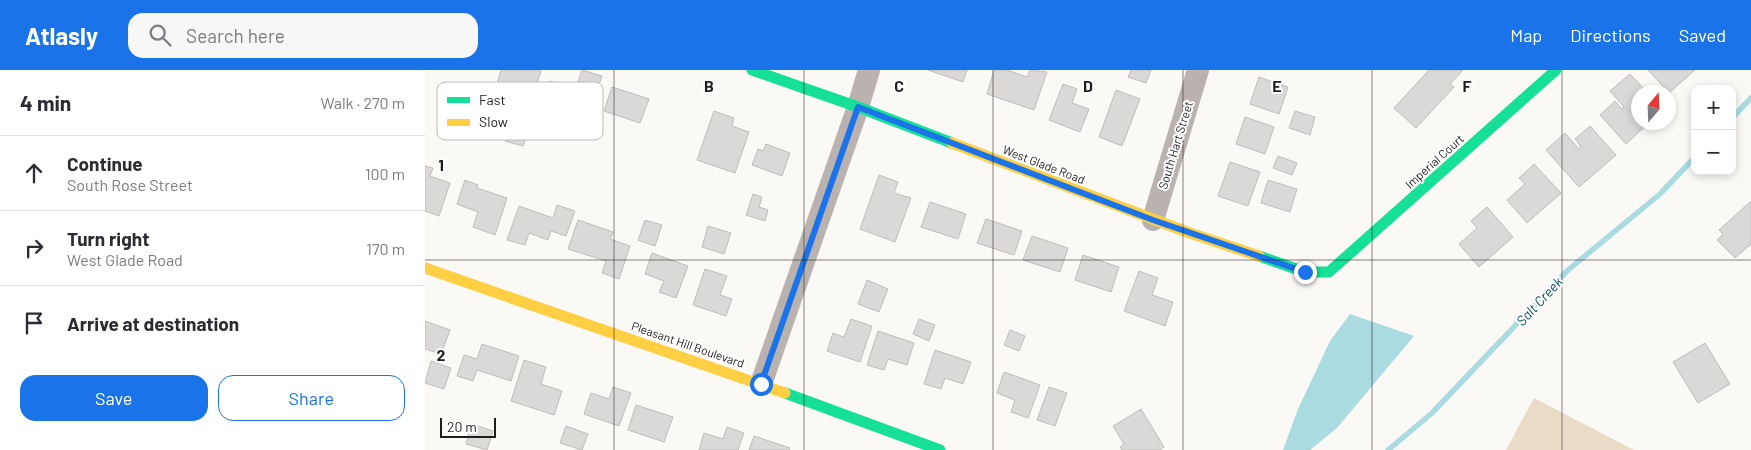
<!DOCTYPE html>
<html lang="en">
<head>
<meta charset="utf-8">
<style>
	body { margin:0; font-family:Barlow,sans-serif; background:#f7f7f7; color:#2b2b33 }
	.controls { position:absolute; right:15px; top:15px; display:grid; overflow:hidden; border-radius:10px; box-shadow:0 2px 8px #0003 }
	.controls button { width:45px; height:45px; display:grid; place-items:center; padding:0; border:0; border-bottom:1px solid #e1e1e2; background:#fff; color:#2b2b33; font:25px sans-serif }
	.compass { position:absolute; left:1206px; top:15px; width:45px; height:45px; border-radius:50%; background:#fff; box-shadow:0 2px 8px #0003; rotate:19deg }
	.scale { position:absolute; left:15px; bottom:12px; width:56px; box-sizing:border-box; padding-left:5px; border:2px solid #201e1c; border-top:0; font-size:14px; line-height:18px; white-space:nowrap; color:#201e1c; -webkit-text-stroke:4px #fff; paint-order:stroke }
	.stop { position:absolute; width:15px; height:15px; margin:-11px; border:4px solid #1a73e8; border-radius:50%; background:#fff }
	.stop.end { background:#1a73e8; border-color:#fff; box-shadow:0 1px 5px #0008 }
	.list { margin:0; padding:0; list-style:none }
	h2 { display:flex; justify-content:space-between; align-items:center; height:65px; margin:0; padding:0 20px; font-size:21px }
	h2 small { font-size:16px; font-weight:400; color:#7c7c81 }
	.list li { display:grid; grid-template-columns:32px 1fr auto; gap:15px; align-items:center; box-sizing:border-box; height:75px; padding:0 20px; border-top:1px solid #e1e1e2 }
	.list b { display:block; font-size:19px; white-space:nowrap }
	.list p { margin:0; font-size:16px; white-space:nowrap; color:#7c7c81 }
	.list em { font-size:16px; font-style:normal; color:#7c7c81 }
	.actions { display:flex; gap:10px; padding:15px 20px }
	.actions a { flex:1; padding:11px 0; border:1px solid #1a73e8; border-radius:15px; text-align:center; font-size:18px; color:#1a73e8 }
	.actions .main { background:#1a73e8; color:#fff }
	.icon { flex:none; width:28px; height:28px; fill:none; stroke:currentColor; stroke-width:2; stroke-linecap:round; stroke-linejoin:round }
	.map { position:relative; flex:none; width:1326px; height:380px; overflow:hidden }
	header { display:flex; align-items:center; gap:30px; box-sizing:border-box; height:70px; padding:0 25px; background:#1a73e8; color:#fff }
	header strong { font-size:24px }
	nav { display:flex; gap:28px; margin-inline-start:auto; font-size:18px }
	.search { width:350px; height:45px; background:#f7f7f7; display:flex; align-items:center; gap:12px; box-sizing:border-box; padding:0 18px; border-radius:15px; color:#7c7c81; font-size:19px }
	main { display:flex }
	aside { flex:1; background:#fff }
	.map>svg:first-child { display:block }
	.green { fill:#e9dbc6 }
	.water { fill:#a9dbe1 }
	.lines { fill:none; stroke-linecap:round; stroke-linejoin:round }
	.stream { stroke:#a9dbe1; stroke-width:5.5 }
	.building { fill:#dbd9d7; stroke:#bfbcbb }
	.street { stroke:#bab2af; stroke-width:22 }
	.fast { stroke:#16e098; stroke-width:11 }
	.slow { stroke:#ffcf43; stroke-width:11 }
	.route { stroke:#1a73e8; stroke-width:6 }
	.grid { fill:none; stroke:#201e1c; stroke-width:1; stroke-opacity:0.55 }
	.labels { text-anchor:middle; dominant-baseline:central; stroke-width:4; stroke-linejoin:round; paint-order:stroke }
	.street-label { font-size:12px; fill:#201e1c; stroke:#fff }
	.water-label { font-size:14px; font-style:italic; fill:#0a4c54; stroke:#fff }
	.key { fill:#fff; stroke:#bcbcbb; stroke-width:1 }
	.key-label { font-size:14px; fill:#201e1c }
	.grid-label { font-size:16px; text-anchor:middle; font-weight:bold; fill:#201e1c; stroke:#fff; stroke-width:4; stroke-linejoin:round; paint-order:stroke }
</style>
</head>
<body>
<header>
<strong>Atlasly</strong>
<div class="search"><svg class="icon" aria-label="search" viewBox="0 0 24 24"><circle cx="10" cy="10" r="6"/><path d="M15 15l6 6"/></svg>Search here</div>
<nav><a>Map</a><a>Directions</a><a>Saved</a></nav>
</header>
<main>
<aside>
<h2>4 min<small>Walk · 270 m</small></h2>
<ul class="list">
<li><svg class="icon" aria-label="ahead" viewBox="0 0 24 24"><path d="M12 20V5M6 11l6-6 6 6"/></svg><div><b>Continue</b><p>South Rose Street</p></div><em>100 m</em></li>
<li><svg class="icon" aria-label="right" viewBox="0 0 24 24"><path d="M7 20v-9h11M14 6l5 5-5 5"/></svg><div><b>Turn right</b><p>West Glade Road</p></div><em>170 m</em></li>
<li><svg class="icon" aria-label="arrive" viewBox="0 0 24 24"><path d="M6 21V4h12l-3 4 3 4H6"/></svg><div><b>Arrive at destination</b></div></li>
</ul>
<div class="actions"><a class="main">Save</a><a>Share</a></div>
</aside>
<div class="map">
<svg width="1326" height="380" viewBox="0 0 1326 380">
	<rect width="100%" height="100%" fill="#fbf9f6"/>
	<path class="green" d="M1109,328L1209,380H1081Z"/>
	<path class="water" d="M925,244L989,266L912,358L885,380H858L873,339L905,271Z"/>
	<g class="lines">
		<path class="stream" d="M1307,48L1326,28
			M963,380L1007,343L1143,200L1235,124L1270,87"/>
	</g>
	<path class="building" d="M76,0H112L116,1L108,26L72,14Z
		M157,0L177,6L170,26L167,25L159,48L117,34L125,11L150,20Z
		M503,0H542L538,12Z
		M569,0H582L602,7L605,0L622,2L609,40L562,24Z
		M706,0H726L721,13L703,7Z
		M1004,0H1038L1025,14L1029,17L991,58L969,38Z
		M1223,0H1270L1244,23Z
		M1205,4L1222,22H1214V52H1225L1201,74L1175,45L1190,31L1197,39L1199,37L1185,21Z
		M834,7L863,17L854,44L825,34Z
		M638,14L652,19L647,33L664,39L655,62L624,50Z
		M187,17L224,29L215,53L179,41Z
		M691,20L715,29L697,76L674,67Z
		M289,41L309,48L307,56L324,62L310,103L272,90Z
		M870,41L890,47L885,65L864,58Z
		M820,47L849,57L840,84L811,74Z
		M86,49L105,55L98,76L80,71Z
		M1165,56L1191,85L1154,117L1121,80L1140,63L1154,79L1156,77L1150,69Z
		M341,74L365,83L357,106L327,95L333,79L338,81Z
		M853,86L872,93L867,105L848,98Z
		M805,92L835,102L823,136L793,126Z
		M1109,94L1136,123L1102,153L1082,130L1100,114L1094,108Z
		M0,96L8,98L5,106L25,113L14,146L0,141Z
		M454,105L473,112L469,123L486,128L470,172L435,159Z
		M40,110L53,115L52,118L82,128L70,165L48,157L53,142L32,134Z
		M843,110L872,119L865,142L836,133Z
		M328,124L337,127L334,137L343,140L340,151L321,145Z
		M1326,131V174L1310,188L1292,170L1298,164L1294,160Z
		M505,132L541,144L533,169L496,157Z
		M132,135L150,141L141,166L126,161L123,170L104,163L100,175L82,170L94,136L128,148Z
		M1062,137L1088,167L1054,197L1034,174L1052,158L1046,151Z
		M561,149L597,161L589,185L552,173Z
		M153,150L188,162L185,169L205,176L194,209L177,203L181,191L143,179Z
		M220,150L237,155L230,176L213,170Z
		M283,156L306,163L299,184L277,177Z
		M607,166L643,178L635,202L598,190Z
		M227,183L263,196L251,228L234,222L239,211L220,204Z
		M658,185L694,197L686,222L650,210Z
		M280,199L302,206L295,225L307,229L301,246L268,235Z
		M714,201L733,208L727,225L748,232L740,256L699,241Z
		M442,210L463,219L454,242L433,234Z
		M426,249L447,256L435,292L402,281L408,263L419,267Z
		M494,249L510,255L504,271L488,264Z
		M0,251L25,260L16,284L0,279Z
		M585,260L600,266L594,281L579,275Z
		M453,261L489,273L482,295L463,289L459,300L442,295Z
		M1280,273L1305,314L1273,333L1248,292Z
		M57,274L94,286L86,311L52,300L48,311L32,306L39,285L52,289Z
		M510,280L546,292L538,314L520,308L516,319L499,314Z
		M99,290L121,297L116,314L137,321L129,345L86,331Z
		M6,291L26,298L19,319L0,313Z
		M579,302L615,315L603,348L586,342L590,330L572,323Z
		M188,317L206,323L194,356L159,344L166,323L184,329Z
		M624,317L642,323L630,356L612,350Z
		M211,335L248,347L239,372L203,360Z
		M716,339L739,377L735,380H697L695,377L699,374L688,356Z
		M47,354L68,361L62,380L41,374Z
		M141,356L163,364L157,380L135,373Z
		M302,357L319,363L313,380H274L279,363L298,369Z
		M329,366L365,378L364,380H324Z"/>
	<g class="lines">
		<path class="street" d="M728,150L773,0
			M336,314L433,37L444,0"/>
		<path class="fast" d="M327,0L433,37L527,73
			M834,186L880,202H904L1131,0
			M360,323L515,380"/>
		<path class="slow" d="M527,73L762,162L834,186
			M0,198L360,323"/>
	</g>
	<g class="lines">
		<path class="route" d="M336,314L433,37L728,150L880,202"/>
	</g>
	<path class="grid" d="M189,0V380M379,0V380M568,0V380M758,0V380M947,0V380M1137,0V380M0,190H1326"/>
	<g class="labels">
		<g class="street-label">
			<text transform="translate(750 75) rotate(-73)">South Hart Street</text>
			<text transform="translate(1009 91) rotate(-42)">Imperial Court</text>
			<text transform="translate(619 94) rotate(21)">West Glade Road</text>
			<text transform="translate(263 274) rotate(19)">Pleasant Hill Boulevard</text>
		</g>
		<g class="water-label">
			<text transform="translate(1114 231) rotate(-47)">Salt Creek</text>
		</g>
	</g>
	<rect x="12" y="12" width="166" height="58" rx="8" class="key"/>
	<rect x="22" y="27" width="23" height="6" fill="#16e098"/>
	<rect x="22" y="49" width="23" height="7" fill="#ffcf43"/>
	<g class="key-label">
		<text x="54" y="35">Fast</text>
		<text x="54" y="57">Slow</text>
	</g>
	<g class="grid-label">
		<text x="284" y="22">B</text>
		<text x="474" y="22">C</text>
		<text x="663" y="22">D</text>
		<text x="852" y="22">E</text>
		<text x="1042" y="22">F</text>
		<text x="16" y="101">1</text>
		<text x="16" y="291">2</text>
	</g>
</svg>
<div class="controls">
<button>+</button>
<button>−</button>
</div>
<svg class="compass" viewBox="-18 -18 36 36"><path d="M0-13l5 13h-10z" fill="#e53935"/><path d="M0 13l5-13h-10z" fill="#7c7c81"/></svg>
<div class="scale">20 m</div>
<div class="stop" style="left:336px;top:314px"></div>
<div class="stop end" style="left:880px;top:202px"></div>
</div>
</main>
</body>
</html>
